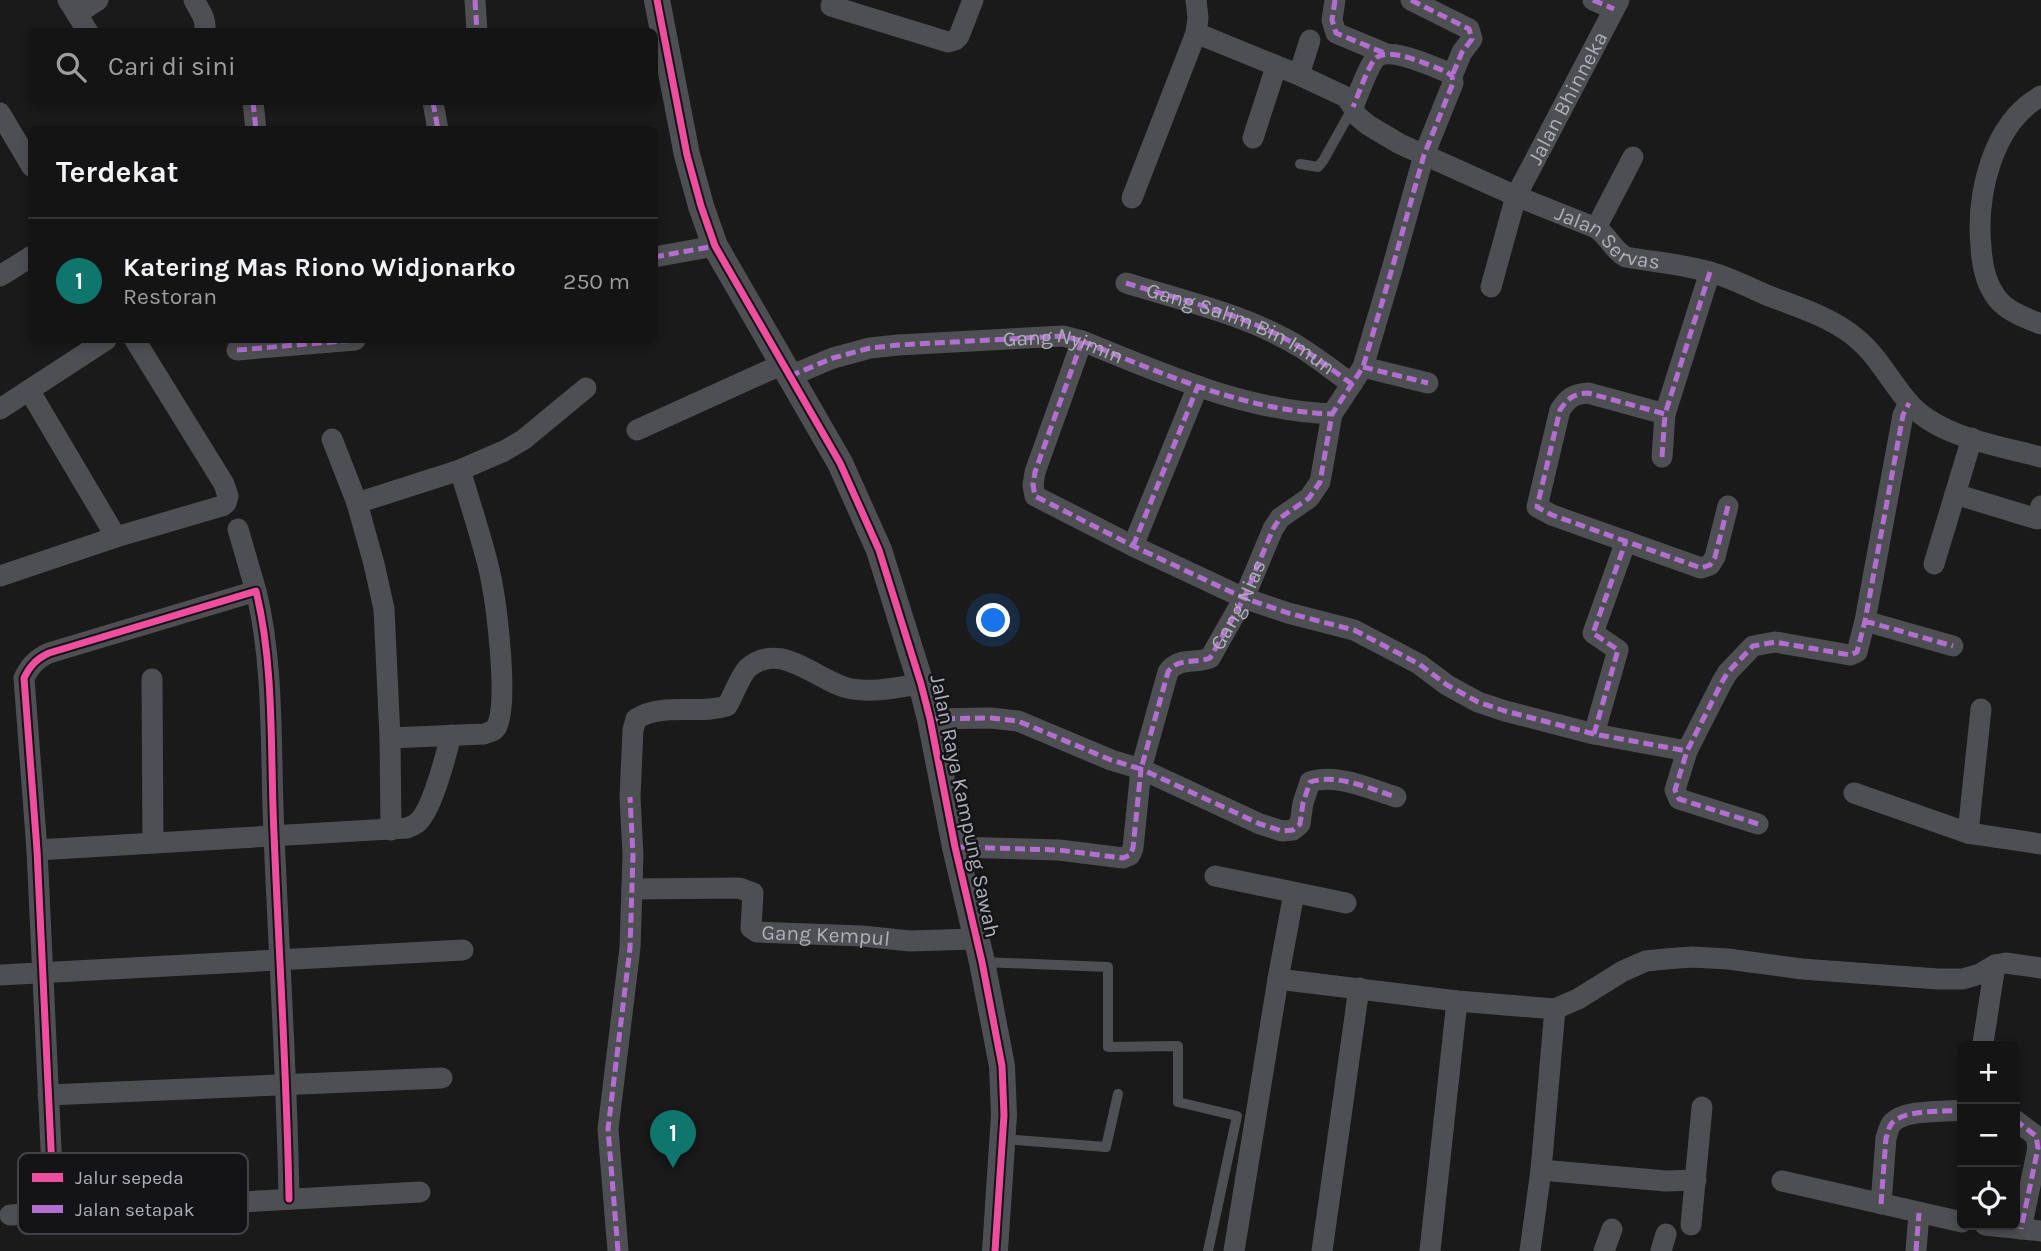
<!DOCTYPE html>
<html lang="id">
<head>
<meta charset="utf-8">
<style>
	body { margin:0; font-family:Karla,sans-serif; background:#212122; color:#f1f3f6 }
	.controls { position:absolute; right:21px; bottom:21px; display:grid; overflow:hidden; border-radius:10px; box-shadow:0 4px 10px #0003 }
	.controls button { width:63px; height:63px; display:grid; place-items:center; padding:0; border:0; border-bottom:2px solid #333334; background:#141414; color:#f1f3f6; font:35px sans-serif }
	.you { position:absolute; left:994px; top:621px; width:24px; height:24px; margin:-18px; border:5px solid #fff; border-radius:50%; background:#1a73e8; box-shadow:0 0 0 10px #1a73e833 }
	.badge { display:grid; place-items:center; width:46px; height:46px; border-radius:50%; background:#0f766e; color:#fff; font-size:23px; font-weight:700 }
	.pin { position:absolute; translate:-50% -58px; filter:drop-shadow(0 2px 4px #0008) }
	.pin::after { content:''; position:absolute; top:37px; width:24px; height:21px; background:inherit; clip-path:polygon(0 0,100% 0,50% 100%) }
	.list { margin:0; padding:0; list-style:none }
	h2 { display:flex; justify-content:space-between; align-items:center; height:91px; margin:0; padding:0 28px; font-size:30px }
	h2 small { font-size:23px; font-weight:400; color:#9d9ea0 }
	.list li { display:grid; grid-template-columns:46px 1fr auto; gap:21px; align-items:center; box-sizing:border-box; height:126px; padding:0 28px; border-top:2px solid #333334 }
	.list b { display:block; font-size:26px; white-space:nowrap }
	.list p { margin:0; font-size:23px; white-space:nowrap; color:#9d9ea0 }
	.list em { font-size:23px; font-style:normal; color:#9d9ea0 }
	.icon { flex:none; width:38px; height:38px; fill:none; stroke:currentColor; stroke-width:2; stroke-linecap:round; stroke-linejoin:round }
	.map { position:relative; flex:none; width:2041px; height:1251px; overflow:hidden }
	.search { position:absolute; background:#141414; box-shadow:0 4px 10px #0003; left:28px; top:28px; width:630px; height:77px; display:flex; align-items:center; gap:18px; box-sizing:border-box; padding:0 24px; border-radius:10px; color:#9d9ea0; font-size:26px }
	.panel { position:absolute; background:#141414; box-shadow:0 4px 10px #0003; left:28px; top:126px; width:630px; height:217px; border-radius:10px }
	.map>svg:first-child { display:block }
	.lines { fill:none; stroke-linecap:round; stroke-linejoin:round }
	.service { stroke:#4e4f53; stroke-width:10 }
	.minor { stroke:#4e4f53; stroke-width:21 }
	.tertiary { stroke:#4e4f53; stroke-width:26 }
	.quiet { stroke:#b36fd0; stroke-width:5; stroke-dasharray:10 5; stroke-linecap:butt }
	.cycleway-casing { stroke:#141416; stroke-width:11 }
	.cycleway { stroke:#ef4d9e; stroke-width:7 }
	.labels { text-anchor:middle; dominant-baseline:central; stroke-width:5; stroke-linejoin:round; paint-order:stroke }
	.street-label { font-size:21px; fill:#acb0b9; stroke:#141416 }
	.key { fill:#141416; stroke:#424347; stroke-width:2 }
	.key-label { font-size:19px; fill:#acb0b9 }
</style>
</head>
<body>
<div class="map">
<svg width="2041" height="1251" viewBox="0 0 2041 1251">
	<rect width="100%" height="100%" fill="#1a1a1a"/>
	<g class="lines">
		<path class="service" d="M1300,164L1318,167L1323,161L1352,109
			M983,962L1108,967V1047L1178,1046V1102L1237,1116L1208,1251
			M1003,1139L1106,1147L1118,1094"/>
		<g class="minor">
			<path d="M68,0L88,32"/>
			<path d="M194,0C199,10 208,20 204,32"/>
			<path d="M475,0L477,32"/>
			<path id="s1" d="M1196,0L1198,18L1196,33L1299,75L1346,97L1353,107L1356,115L1368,125L1400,144L1516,196L1596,228C1609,236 1612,250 1626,257C1653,262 1683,264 1710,272C1728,277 1747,286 1764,294C1794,306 1826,315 1851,334C1877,353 1889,380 1909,403C1938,437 2000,446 2041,457"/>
			<path d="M1335,0L1332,20L1336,33L1384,53"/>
			<path d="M1411,0L1469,29L1472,39L1462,52L1452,76"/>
			<path d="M1593,0L1614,9"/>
			<path d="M831,6L948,42L955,40L959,36L973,0"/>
			<path d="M77,14L98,0"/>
			<path d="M1299,75L1310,40"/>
			<path d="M2041,96C1992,123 1976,195 1981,247C1982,265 1985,282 1996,297C2006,311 2025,318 2041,324"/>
			<path d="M253,102L256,130"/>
			<path d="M433,102L438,130"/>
			<path d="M0,113L32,167"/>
			<path d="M1253,138L1276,67"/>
			<path d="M1132,198L1196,33"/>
			<path d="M1596,228L1633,157"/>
			<path d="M654,257L715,246"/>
			<path d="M1710,272L1665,414L1588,393C1573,394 1568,398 1560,410L1537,507L1552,515L1701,568L1710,565L1715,557L1728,506"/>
			<path d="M0,276L32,256"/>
			<path id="s2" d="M1126,283C1185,301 1251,316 1303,349C1320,360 1336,373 1352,384"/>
			<path id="s3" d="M1491,287L1516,196L1619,0"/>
			<path d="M1082,341L1035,472L1033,485L1035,496L1133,546L1244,598L1288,613L1354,630L1419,664L1447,685L1478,702L1505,711L1594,734L1687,751"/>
			<path d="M237,350L355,340"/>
			<path d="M1363,367L1428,383"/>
			<path id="s4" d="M790,376L833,358L870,348L898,345L1063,336L1082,341C1161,373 1245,411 1332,414"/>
			<path d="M29,390L116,537"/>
			<path d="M0,409L106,340"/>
			<path d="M637,430L783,364"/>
			<path d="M332,439L357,503L374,564L384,609L390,738L391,830"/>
			<path d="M1662,457L1665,414"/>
			<path d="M1955,494L2037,519L2041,506"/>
			<path d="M357,503L460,470L504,451L523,440L586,388"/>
			<path d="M238,529L256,591"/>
			<path d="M1133,546L1198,386"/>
			<path d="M1934,564L1972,438"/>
			<path d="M0,576L116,537L222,506L226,503L228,496L224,484L135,340"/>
			<path d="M1865,621L1953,646"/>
			<path d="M152,679L153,843"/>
			<path id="s5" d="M930,719L991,718L1018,721L1111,760L1141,769L1168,672C1178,657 1195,664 1210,658L1244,598L1273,529L1280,518L1309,498L1320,482L1332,414L1363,367L1392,269L1424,155L1453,83L1452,76L1447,72C1431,66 1386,44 1374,60C1366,72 1359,93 1353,107"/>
			<path d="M1594,734L1618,650L1593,633L1626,541"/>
			<path d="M390,738L484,734C489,732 495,731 497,726C509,700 496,599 489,569C481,536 470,503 460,470"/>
			<path d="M1854,793L1968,833L2041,844"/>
			<path d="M1758,824L1679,799L1675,790L1687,751L1722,682L1728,672L1753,646L1775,642L1850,655L1857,652L1865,621L1903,415L1909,403"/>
			<path d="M1968,833L1981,709"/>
			<path d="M955,847L1059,850L1123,858L1130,855L1133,848L1141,769L1260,824L1282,831L1293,830L1300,824L1303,803L1310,782C1337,773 1370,789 1396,797"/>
			<path d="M37,850L407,828C410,827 414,825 417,823C432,811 446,755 451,735"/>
			<path d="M1215,876L1346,903"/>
			<path id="s6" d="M632,889L739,888L753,893L751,928L757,932L862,936L910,941L975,939"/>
			<path d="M0,975L463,950"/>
			<path d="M1278,979L1457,1001L1555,1009L1578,999L1623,971L1646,961L1665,959L1692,957L1728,959L1802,969L1938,979H1963L1980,974L1995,965L2006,963L2041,968"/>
			<path d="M1983,1043L1995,965"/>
			<path d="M48,1095L442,1078"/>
			<path d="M2015,1120L2036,1136L2038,1148L2021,1229"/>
			<path d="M1541,1170L1666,1181L1696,1180"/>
			<path d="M1782,1181L1962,1222"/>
			<path d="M1881,1204L1886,1138C1888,1133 1888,1128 1892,1123C1905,1109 1944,1112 1962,1110"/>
			<path d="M54,1212L37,850L24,678C30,666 36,659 49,653L256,591C275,668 270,755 274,834C279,956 287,1077 289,1199"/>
			<path d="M10,1215L420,1192"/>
			<path d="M1691,1225L1702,1107"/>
			<path d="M1985,1225L2041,1231"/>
			<path d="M618,1251L608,1129L630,948L633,855L630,797L633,730L636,719C664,702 698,715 727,706C733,696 741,674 748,668C782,639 818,683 852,689C875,693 899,687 921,684"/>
			<path d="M1234,1251L1278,979L1294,893"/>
			<path d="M1322,1251L1359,988"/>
			<path d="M1430,1251L1457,1001"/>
			<path d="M1530,1251L1541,1170L1555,1009"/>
			<path d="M1604,1251L1612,1229"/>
			<path d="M1661,1251L1666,1234"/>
			<path d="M1916,1251L1919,1213"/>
		</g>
		<path class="tertiary" d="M657,0L687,155L701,206L715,246L840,463L879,550L921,684L930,719L955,847L982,962L1002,1066L1004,1115L995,1251"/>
		<path class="quiet" d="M475,0L477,32
			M1335,0L1332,20L1336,33L1384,53
			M1411,0L1469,29L1472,39L1462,52L1452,76
			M1593,0L1614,9
			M253,102L256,130
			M433,102L438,130
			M654,257L715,246
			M1710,272L1665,414L1588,393C1573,394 1568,398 1560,410L1537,507L1552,515L1701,568L1710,565L1715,557L1728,506
			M1126,283C1185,301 1251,316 1303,349C1320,360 1336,373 1352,384
			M1082,341L1035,472L1033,485L1035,496L1133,546L1244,598L1288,613L1354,630L1419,664L1447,685L1478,702L1505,711L1594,734L1687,751
			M237,350L355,340
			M1363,367L1428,383
			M790,376L833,358L870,348L898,345L1063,336L1082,341C1161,373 1245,411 1332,414
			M1662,457L1665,414
			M1133,546L1198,386
			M1865,621L1953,646
			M930,719L991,718L1018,721L1111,760L1141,769L1168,672C1178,657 1195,664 1210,658L1244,598L1273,529L1280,518L1309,498L1320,482L1332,414L1363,367L1392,269L1424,155L1453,83L1452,76L1447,72C1431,66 1386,44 1374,60C1366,72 1359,93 1353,107
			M1594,734L1618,650L1593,633L1626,541
			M1758,824L1679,799L1675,790L1687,751L1722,682L1728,672L1753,646L1775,642L1850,655L1857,652L1865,621L1903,415L1909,403
			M955,847L1059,850L1123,858L1130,855L1133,848L1141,769L1260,824L1282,831L1293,830L1300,824L1303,803L1310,782C1337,773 1370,789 1396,797
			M2015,1120L2036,1136L2038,1148L2021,1229
			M1881,1204L1886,1138C1888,1133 1888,1128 1892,1123C1905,1109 1944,1112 1962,1110
			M618,1251L608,1129L630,948L633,855L630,797
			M1916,1251L1919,1213"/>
		<g class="cycleway-casing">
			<path id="cycleway" d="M657,0L687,155L701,206L715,246L840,463L879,550L921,684L930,719L955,847L982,962L1002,1066L1004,1115L995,1251
				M54,1212L37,850L24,678C30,666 36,659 49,653L256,591C275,668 270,755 274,834C279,956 287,1077 289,1199"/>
		</g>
		<use href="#cycleway" class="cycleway"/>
	</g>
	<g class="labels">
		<g class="street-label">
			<text stroke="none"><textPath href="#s3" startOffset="205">Jalan Bhinneka</textPath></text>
			<text stroke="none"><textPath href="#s1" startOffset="500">Jalan Servas</textPath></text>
			<text stroke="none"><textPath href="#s2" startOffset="124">Gang Salim Bin Imun</textPath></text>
			<text stroke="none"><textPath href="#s4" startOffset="280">Gang Nyimin</textPath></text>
			<text stroke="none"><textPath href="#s5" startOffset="427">Gang Nias</textPath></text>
			<text transform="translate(965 806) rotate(78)">Jalan Raya Kampung Sawah</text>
			<text stroke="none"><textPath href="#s6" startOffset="233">Gang Kempul</textPath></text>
		</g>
	</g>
	<rect x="18" y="1153" width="230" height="81" rx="10" class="key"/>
	<rect x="32" y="1173" width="31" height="9" fill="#ef4d9e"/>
	<rect x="32" y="1205" width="31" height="8" fill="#b36fd0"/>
	<g class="key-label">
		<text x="75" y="1184">Jalur sepeda</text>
		<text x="75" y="1216">Jalan setapak</text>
	</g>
</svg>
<div class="controls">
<button>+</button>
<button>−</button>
<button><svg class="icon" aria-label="locate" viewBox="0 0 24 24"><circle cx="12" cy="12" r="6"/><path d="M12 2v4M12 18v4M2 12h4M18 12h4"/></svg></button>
</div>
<div class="you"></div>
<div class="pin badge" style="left:673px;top:1168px">1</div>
<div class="search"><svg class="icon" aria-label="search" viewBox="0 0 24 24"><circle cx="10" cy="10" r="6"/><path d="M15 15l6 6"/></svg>Cari di sini</div>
<section class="panel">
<h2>Terdekat<small></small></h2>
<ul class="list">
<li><span class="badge">1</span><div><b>Katering Mas Riono Widjonarko</b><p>Restoran</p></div><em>250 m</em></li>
</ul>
</section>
</div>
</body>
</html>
